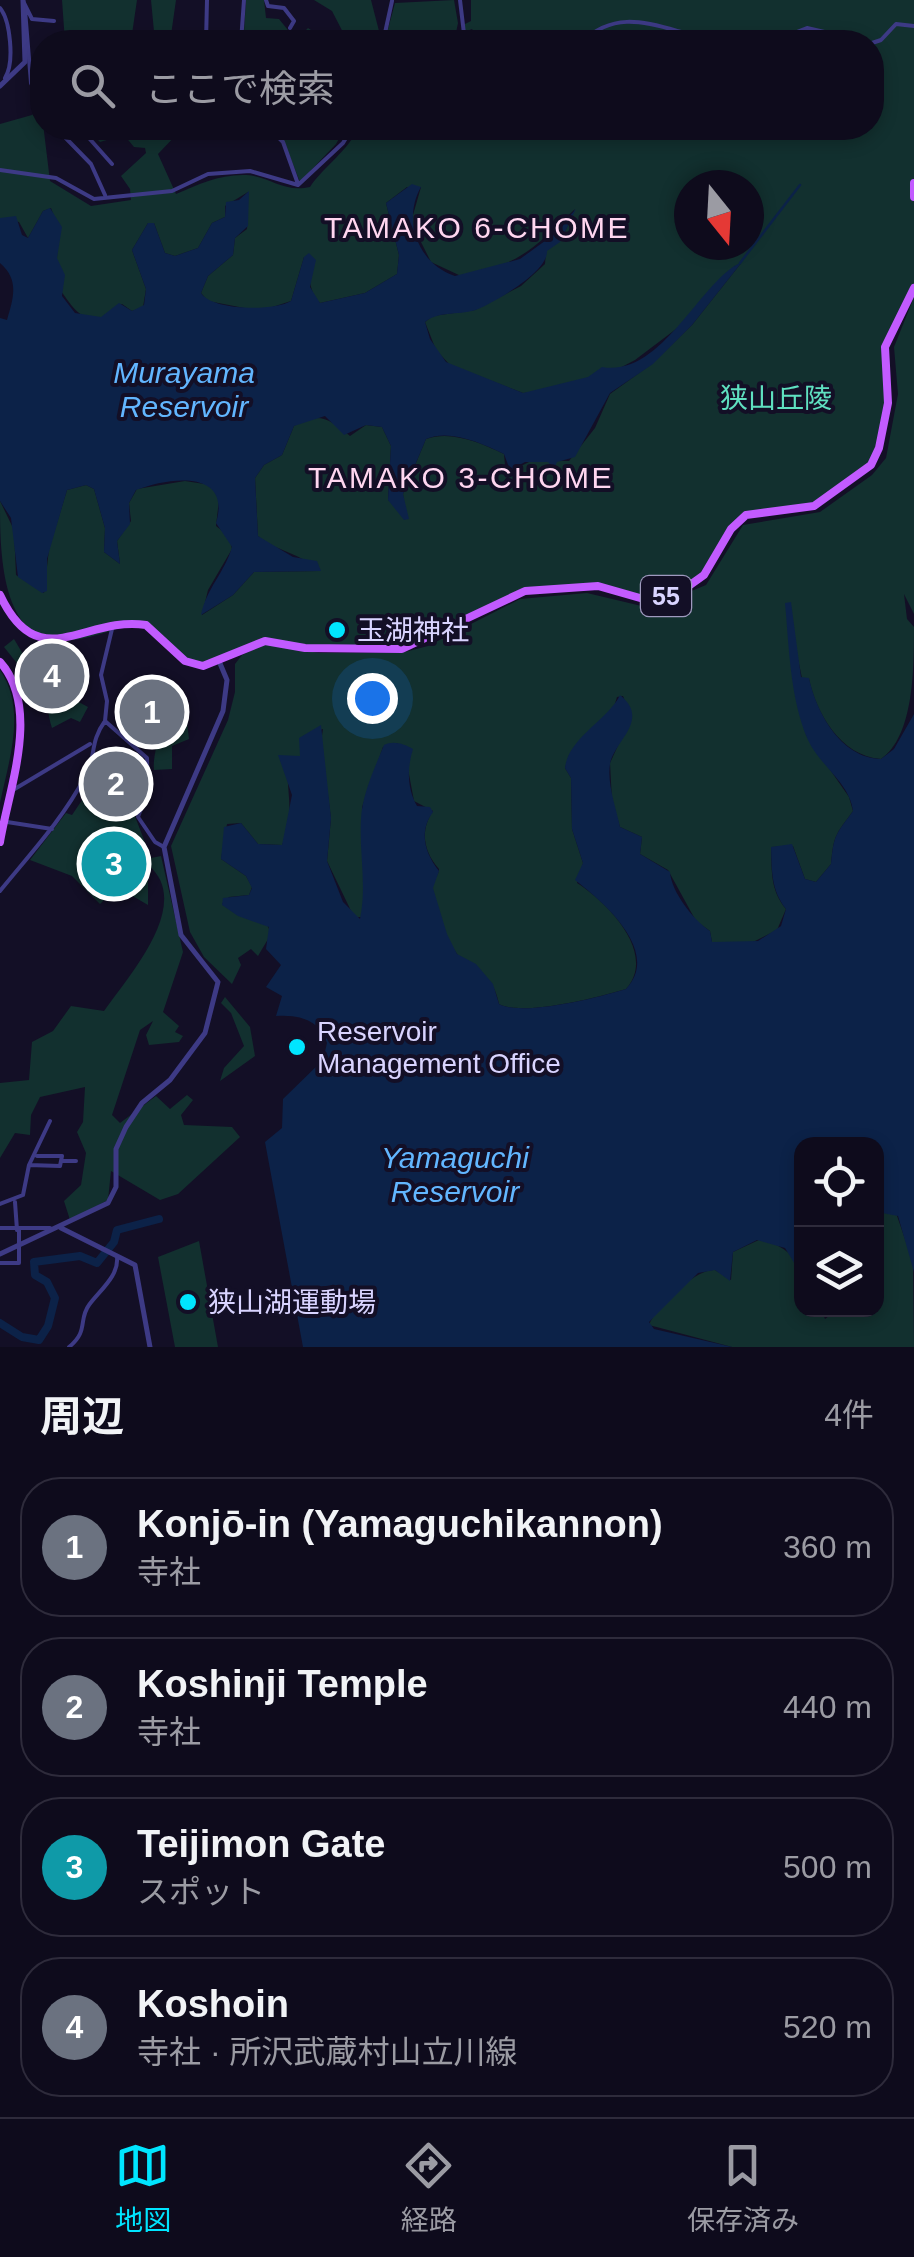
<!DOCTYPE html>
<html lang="ja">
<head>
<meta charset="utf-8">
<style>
	body { margin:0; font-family:Arial,"Noto Sans JP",sans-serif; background:#171425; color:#f1f3f6 }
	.controls { position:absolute; right:30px; bottom:30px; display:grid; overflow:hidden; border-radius:20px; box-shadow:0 5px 15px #0003 }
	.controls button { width:90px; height:90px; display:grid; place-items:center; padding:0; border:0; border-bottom:2px solid #2e2b3b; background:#0e0b1c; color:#f1f3f6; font:50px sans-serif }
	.compass { position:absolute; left:674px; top:170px; width:90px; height:90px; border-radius:50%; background:#0e0b1c; box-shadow:0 5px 15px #0003; rotate:162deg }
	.you { position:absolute; left:372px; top:698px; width:35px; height:35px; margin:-25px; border:8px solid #fff; border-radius:50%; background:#1a73e8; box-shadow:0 0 0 15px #1a73e833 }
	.badge { display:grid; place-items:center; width:65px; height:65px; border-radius:50%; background:#00e5ff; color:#fff; font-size:32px; font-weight:700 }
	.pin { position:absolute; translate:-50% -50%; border:5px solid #fff; box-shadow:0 2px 10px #0006 }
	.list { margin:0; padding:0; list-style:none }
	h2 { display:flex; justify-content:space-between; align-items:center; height:130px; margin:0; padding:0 40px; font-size:42px }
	h2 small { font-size:32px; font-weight:400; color:#9b9ba3 }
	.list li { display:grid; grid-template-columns:65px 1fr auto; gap:30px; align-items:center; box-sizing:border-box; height:140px; margin:0 20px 20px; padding:0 20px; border:2px solid #2e2b3b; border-radius:40px }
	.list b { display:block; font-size:38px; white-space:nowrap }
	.list p { margin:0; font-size:32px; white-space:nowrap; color:#9b9ba3 }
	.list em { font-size:32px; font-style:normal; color:#9b9ba3 }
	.icon { flex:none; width:55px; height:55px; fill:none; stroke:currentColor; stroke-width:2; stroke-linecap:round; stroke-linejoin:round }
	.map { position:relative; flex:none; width:914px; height:1347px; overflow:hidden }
	.search { position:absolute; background:#0e0b1c; box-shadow:0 5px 15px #0003; left:30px; right:30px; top:30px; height:110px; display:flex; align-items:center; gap:25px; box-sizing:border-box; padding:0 35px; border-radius:40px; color:#9b9ba3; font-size:38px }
	.sheet { height:770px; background:#0e0b1c }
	nav { display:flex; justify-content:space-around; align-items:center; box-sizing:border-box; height:140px; border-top:2px solid #2e2b3b; background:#0e0b1c; font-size:28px; color:#9b9ba3 }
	nav a { display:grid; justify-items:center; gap:5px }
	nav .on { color:#00e5ff }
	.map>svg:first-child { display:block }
	.green { fill:#12302f; fill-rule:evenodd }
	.water { fill:#0c2248 }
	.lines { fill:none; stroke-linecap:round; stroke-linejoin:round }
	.stream { stroke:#0c2248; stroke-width:2.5 }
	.river { stroke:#0c2248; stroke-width:8 }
	.minor { stroke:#3d3a85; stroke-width:4 }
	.tertiary { stroke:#3d3a85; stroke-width:5 }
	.primary { stroke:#c25bff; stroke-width:8 }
	.poi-dot { fill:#00e5ff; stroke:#130f26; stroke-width:4 }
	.labels { text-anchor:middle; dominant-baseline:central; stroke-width:8; stroke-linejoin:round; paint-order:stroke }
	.shield { fill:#130f26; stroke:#9e99be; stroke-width:2.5 }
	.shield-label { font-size:25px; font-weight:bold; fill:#d9d4ff }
	.park-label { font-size:28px; fill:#5fe0c0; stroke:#130f26 }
	.poi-label { font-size:28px; fill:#d9d4ff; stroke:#130f26; text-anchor:start }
	.neighbourhood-label { font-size:30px; letter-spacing:2.5px; fill:#ffd6f0; stroke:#130f26 }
	.water-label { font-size:30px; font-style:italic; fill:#62b6ff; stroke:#130f26 }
</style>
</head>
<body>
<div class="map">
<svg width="914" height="1347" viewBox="0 0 914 1347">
	<rect width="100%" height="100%" fill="#130f26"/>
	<path class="green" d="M62,0H137L132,34L139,42H65Z
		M151,0H176L170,42H155Z
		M246,0H264L266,18L279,19L296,40L308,28L329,42H255L254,33L244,32Z
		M314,0H371L379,31L388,29L395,3L454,0L458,23L454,42H385L372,36L364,42H348L332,11Z
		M471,0H914V288L887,341L888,403L871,465L824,501L746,515L698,581L653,599L610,589L525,591L413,645L338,650L274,640L219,661L192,664L138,623C114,629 85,641 61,641C0,639 0,550 0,501L14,530L16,575L44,593L49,549L67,490L86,485L94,489L105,528L104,552L120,564L117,541L131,521L129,503L137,489L185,481L211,485L219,500L216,526L229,536L232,549L208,590L202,615L233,595L254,572L318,571C303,553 276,552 258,536L255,478L264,465L282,455L294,426C319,411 329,419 350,436L366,425L382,427L391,446L388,500L405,511L403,494L426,439C451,430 481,443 504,454L505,465L517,468L533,460L569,461L595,428L610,394L653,363L692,325L742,262L684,323L635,360L616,370L537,392L523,393L450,365L436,350L425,322L433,316L475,310L521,286L545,264L546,251L563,236L575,209C535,247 519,266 461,276L431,262L411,222L421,187H407L386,203L399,255L397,274L365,293L320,303C307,290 311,273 304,257L291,301L260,311L208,301L201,293L208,276L233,255L235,238L247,229L248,192L225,206V217L212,223L198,248L175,256L165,253L154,223H148L132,250L146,289L143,307L132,311L122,304C117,306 113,310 108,314C86,330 71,305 61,291C65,277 56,271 57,258C58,229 62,237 51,208L43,211L28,238L19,222L0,218V124L32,115L41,107L50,181L91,206L131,200L130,189L121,176L146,153L145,148L134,147L124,135L100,142L92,134L101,128H193L179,132L158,154L176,194C200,184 219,174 247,175C270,177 284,193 310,187C324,166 349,150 358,128H872V42H481L472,29L464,32L463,25L471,21ZM689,185H749V245H689Z
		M345,128L336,144L300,182L283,139L273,129Z
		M914,297V614L904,594L907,619L914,627C914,669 914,736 881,759C840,756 816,712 809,679L802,678L786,603L806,735L849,797L853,811C835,836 834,834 831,864L816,882L805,879L793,846L771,847C772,871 770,890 786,909L777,930L753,942H712L710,931L696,921L668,870L640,854L642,837L620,827L612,801L610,763L631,717L623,696L617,697L614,707L569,755L565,768L571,778L572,829L583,863L577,883C606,901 658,953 626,989C600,997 521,1017 499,1004C494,978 479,970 460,957C450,949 429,894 433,882C435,878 439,874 439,869C423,851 420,830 433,811L414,801L408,769L411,752L397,743L383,747L362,807L366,861L362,917H354L327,861L331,818L321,742L323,729L303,736L300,756H292C280,780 299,808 282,845L258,844L241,823L227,824L221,859L246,876L252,887L249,895L229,897L222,904L236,914L267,924L271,934L258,956L251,949L238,958L241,965L232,984L204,957L190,932L171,846L228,720L235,692V664L242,655L266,644L319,653H401L428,646L520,599L587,593L650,608L706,585L743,525L820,512L872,475L886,458L898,394L894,347Z
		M14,639L26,659L47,671L39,691L4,647Z
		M0,670C27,710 9,759 0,803Z
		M70,677V685L77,689L75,700L88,707L80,722L71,718L52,728C45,706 46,690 70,677Z
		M185,706L189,739L172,746V769L154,770C152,758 162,724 166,709Z
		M107,763L116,764L135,780L145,775L131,806L151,858L161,856L183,952L163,1012L179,1026L175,1032L183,1036L179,1042L149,1045L146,1035L153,1021L140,1030L112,1115L120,1123L156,1096L170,1109L187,1095L193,1100L181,1115L184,1125L232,1127L240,1137L178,1194L160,1200L111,1171L108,1200L70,1220L64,1201L81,1185L86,1153L77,1132L83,1122L85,1087L40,1097L31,1115L30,1135L15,1133L0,1158V1083L29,1080L32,1042L53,1031L71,1006L104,1011C127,978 195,903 148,865V905L117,887L100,904L72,876L30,860L66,813L72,815Z
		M225,997L250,1027L255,1056L220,1081L224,1068L244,1046L231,1013L221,1003Z
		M877,1212L896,1213L913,1262L914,1347H732L649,1325C656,1307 696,1268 715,1270L731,1280L733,1252L761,1239C803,1253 801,1269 802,1310H821L825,1319L832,1314L830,1310H876Z
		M199,1241L218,1347H175L158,1257Z"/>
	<path class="water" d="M412,184L421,187C402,220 418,264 455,276L520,259L549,238L576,209L560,242L547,251C548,272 496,301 478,309C462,316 439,310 425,322L430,339L446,362L523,393L588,377L602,367C662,378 701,279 742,262L692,325L653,364L610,393L575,457L557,462L554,468L548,462H525L510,470L504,454C481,443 450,429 426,439L403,494L409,519L404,520L388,500L391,446L382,427L366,425L344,435L325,416L294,426L282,455L264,465L255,478L258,536L293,557L317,561L321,571L254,572L233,595L201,615C206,589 225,572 232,547L216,523C232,469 169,477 136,490L129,503L130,524L117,541L120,564L104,552L105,528L94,489L86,485L67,490L47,559V591L42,593L18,577L11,518L0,501V318L7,320C13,299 20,280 0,263V218L16,216L22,235L28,238L43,211L50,208L62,227L57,258L65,275L62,296L75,313L101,317L119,303L132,311L144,305L146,289L132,250L148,223H154L165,253L175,256L198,248L212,223L225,217L226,202L239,200L249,191L248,226L235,238L233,255L208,276L201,293C211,310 272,312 291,301L304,257L309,253L316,260L310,287L320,303L365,293L397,274L399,255L386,203Z
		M791,602L801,677L809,678C816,711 840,758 881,759L894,749L914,714V1272L898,1216L877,1212L876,1144H802L801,1274L785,1248L757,1240L733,1252L730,1281L715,1270L698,1273L649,1322L654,1329L732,1347H303L265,1142L282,1128L283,1099L323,1060L327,1043C321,1020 297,1014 276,1016L282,996L266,987L281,965L266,949L269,927L238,916L222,905L223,898L249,895L252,888L246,876L221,859L224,827L241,823L258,844L282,845L292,795L278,755L300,756L299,738L321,725L331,818L327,861L343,902L360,919C367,885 359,853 361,819C362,795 375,767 384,745C393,740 405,744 413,749C407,768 407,788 417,806L430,807L433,812C419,831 424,852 439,871L433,888L447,934L457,954L476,964L493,984L499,1004C521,1017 601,997 626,989C662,951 602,901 575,880L583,863L572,829L571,778L565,768C568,738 608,720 620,695C651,720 614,741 610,764C607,785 616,807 620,827L642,837L640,854L670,872C671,891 693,920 710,931L712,942L758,941L781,926L786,909C771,890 772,871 771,847L792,844L805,879L816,882L831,864C834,834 835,836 853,811C850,783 819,765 808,740C790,699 789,646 785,603Z"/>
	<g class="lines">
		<path class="stream" d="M740,263L800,185"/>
		<path class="river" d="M0,1323L22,1337L39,1340L48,1326L55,1298L47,1282L35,1275L34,1262L80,1256L97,1263L114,1242L117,1230L159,1219"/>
		<path class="minor" d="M266,0L268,6L284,8L294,21L290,28
			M460,0L465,42
			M23,1L32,19L54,21
			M0,8C10,20 15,62 5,78
			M25,10L31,83L42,105
			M207,36L242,34
			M206,42L207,0
			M241,42L244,0
			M383,42L392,1
			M582,42C611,14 641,20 677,31C696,37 700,31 722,42
			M771,42L807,28L868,42
			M872,43L881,40L896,24L914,26
			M56,128L91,164L105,195
			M80,128L112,164
			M269,128L283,142L298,184
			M485,128L505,133L518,128
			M0,170L56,178L94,199L172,191L208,174L250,171L298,185L343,143L352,128
			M105,721L107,701L101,675L112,629
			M13,790L90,744
			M7,822L52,829
			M0,891C30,854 62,820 85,777C97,755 89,743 105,721L147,758L148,789L138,817L155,842L164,847
			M61,1161H76
			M29,1165L60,1166L62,1156H37
			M15,1202L17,1230
			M0,1204L23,1195L29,1165L50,1121
			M0,1228H50
			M0,1263H19V1230
			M69,1347C89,1331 78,1320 89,1305C100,1290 119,1276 117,1257"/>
		<path class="tertiary" d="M0,86L25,62L23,0
			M61,1228L135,1265L150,1347
			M0,1254L108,1203L116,1187V1149L126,1127L142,1103L170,1080L205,1033L218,982L181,935L164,847L223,711L227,680L219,661"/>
		<path class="primary" d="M914,183V197
			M0,595C39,678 85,615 146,625L185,661L203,666L265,641L305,648L402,649L525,591L598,586L647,600L683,590L704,575L731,529L746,515L814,506L871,465L879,448L888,403L885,347L914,288
			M0,662C41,708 9,788 0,842"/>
	</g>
	<g class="poi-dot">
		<circle cx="337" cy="630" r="10"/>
		<circle cx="297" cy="1047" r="10"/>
		<circle cx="188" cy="1302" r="10"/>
	</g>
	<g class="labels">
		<rect class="shield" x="641" y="576" width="50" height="40" rx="8"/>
		<g class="shield-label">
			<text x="666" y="596">55</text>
		</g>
		<g class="park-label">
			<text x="776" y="398">狭山丘陵</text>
		</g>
		<g class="poi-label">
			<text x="357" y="630">玉湖神社</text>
			<text x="317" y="1031">Reservoir<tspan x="317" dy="32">Management Office</tspan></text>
			<text x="208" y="1302">狭山湖運動場</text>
		</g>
		<g class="neighbourhood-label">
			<text x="477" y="227">TAMAKO 6-CHOME</text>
			<text x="461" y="477">TAMAKO 3-CHOME</text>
		</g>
		<g class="water-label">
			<text x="184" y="372">Murayama<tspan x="184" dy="34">Reservoir</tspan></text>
			<text x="455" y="1157">Yamaguchi<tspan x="455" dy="34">Reservoir</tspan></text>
		</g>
	</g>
</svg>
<div class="controls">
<button><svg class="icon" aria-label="locate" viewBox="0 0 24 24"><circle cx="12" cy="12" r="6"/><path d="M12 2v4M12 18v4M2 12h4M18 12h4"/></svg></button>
<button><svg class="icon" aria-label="layers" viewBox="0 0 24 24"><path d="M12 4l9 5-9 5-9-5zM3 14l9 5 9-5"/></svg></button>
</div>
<svg class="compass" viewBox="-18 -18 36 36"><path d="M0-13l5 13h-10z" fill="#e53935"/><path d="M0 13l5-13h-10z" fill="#9b9ba3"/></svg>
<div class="you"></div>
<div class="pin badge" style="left:152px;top:712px;background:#6b7280">1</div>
<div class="pin badge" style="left:116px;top:784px;background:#6b7280">2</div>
<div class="pin badge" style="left:114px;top:864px;background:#0f9aa8">3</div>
<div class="pin badge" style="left:52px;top:676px;background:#6b7280">4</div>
<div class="search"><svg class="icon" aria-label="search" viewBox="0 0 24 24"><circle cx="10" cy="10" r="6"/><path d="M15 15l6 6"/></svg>ここで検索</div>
</div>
<section class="sheet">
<h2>周辺<small>4件</small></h2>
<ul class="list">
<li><span class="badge" style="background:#6b7280">1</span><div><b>Konjō-in (Yamaguchikannon)</b><p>寺社</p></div><em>360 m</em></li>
<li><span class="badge" style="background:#6b7280">2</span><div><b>Koshinji Temple</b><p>寺社</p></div><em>440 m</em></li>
<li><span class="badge" style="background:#0f9aa8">3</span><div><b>Teijimon Gate</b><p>スポット</p></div><em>500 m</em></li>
<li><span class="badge" style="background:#6b7280">4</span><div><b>Koshoin</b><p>寺社 · 所沢武蔵村山立川線</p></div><em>520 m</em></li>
</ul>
</section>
<nav>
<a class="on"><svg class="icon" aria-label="map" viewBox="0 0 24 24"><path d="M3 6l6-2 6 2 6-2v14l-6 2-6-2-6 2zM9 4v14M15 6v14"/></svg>地図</a>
<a><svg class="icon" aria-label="directions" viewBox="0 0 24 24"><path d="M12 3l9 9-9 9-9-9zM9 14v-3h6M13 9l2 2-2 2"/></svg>経路</a>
<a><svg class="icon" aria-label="saved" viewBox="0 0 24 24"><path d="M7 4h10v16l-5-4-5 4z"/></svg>保存済み</a>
</nav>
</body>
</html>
